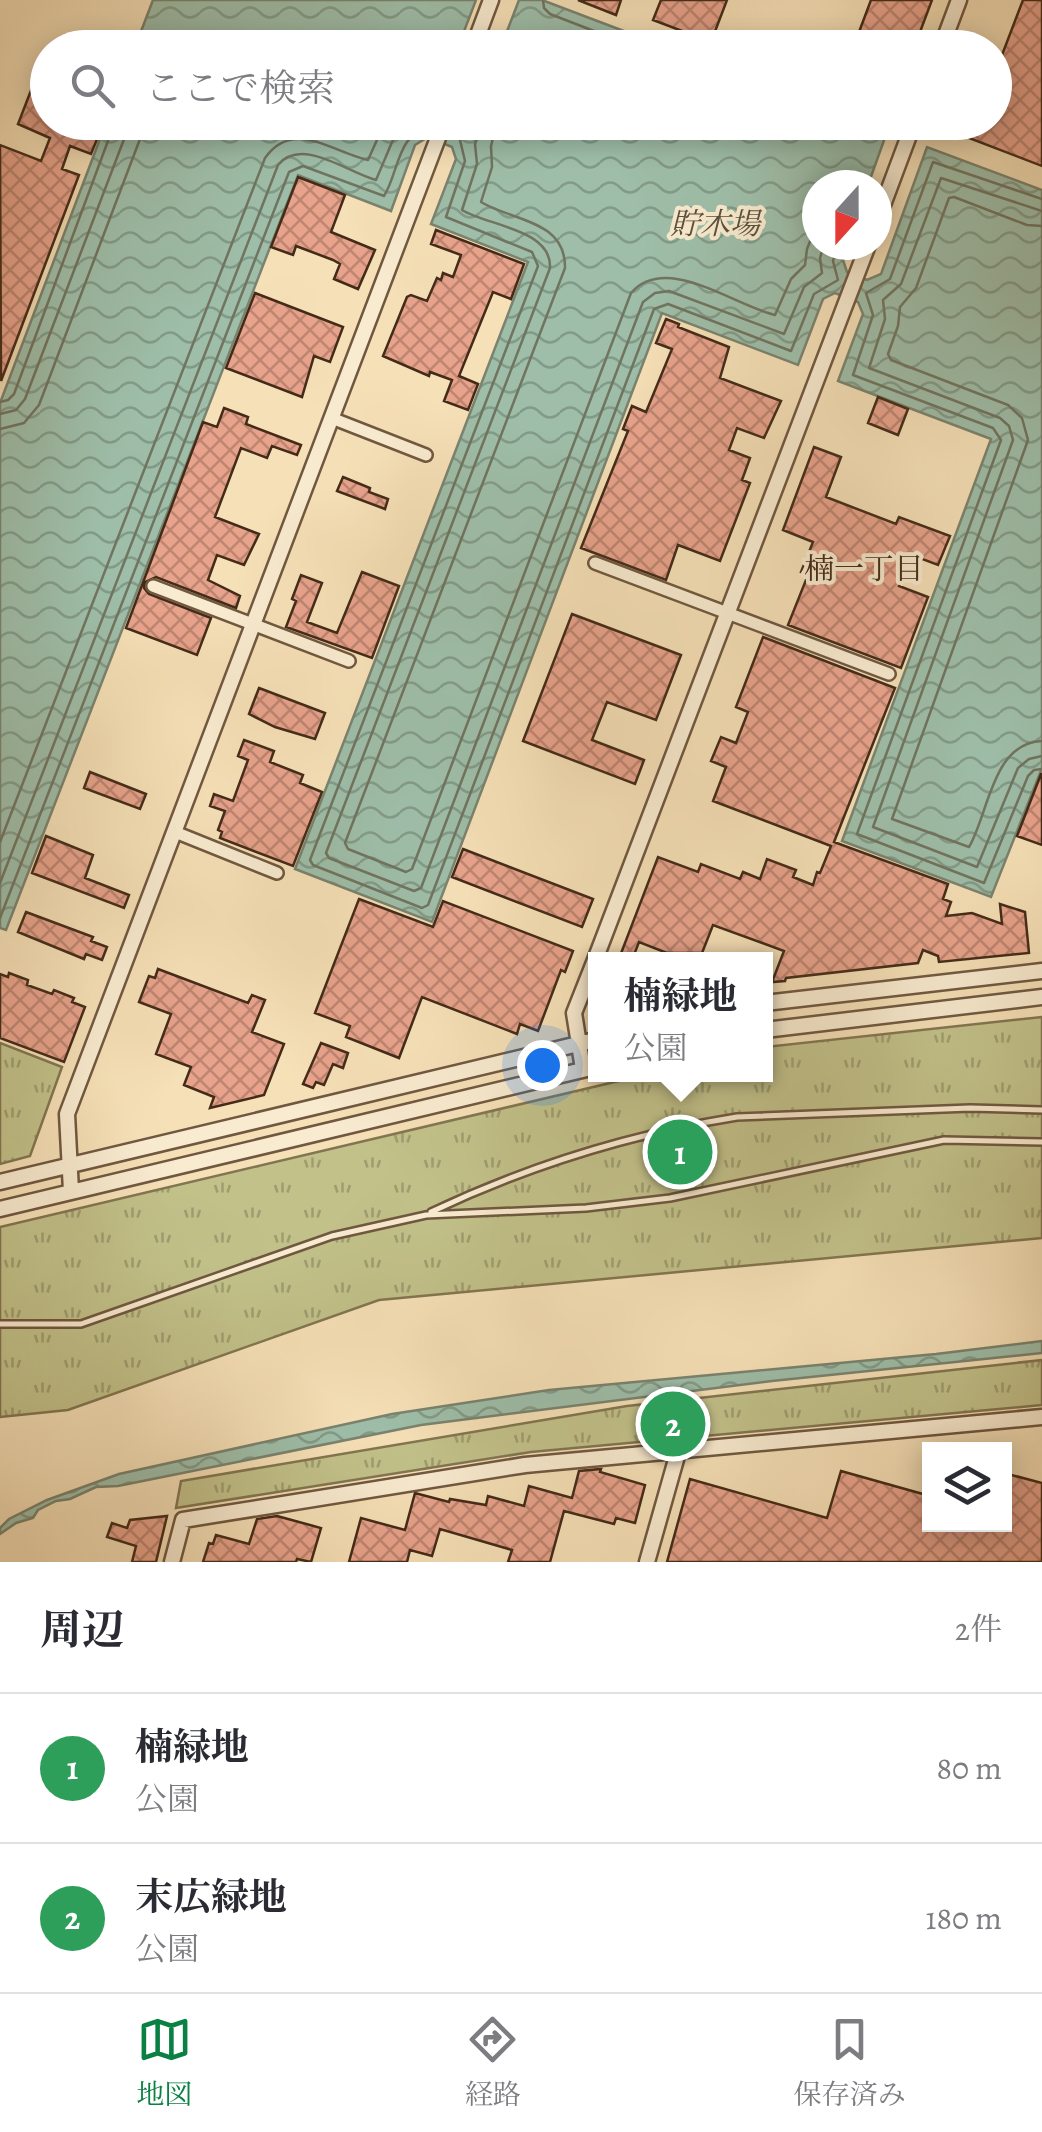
<!DOCTYPE html>
<html lang="ja">
<head>
<meta charset="utf-8">
<style>
	body { margin:0; font-family:Alegreya,"Noto Serif JP",serif; background:#f2f2f3; color:#2b2b33 }
	.controls { position:absolute; right:30px; bottom:30px; display:grid; overflow:hidden; border-radius:0px; box-shadow:0 5px 25px #0003 }
	.controls button { width:90px; height:90px; display:grid; place-items:center; padding:0; border:0; border-bottom:2px solid #e1e1e2; background:#fff; color:#2b2b33; font:50px sans-serif }
	.compass { position:absolute; left:802px; top:170px; width:90px; height:90px; border-radius:50%; background:#fff; box-shadow:0 5px 25px #0003; rotate:201deg }
	.you { position:absolute; left:542px; top:1065px; width:35px; height:35px; margin:-25px; border:8px solid #fff; border-radius:50%; background:#1a73e8; box-shadow:0 0 0 15px #1a73e833 }
	.badge { display:grid; place-items:center; width:65px; height:65px; border-radius:50%; background:#0b8043; color:#fff; font-size:32px; font-weight:700 }
	.pin { position:absolute; translate:-50% -50%; border:5px solid #fff; box-shadow:0 2px 10px #0006 }
	.popup { position:absolute; left:588px; top:952px; width:185px; height:130px; box-sizing:border-box; display:grid; place-content:center; border-radius:0px; background:#fff; filter:drop-shadow(0 2px 8px #0005); font-size:32px; white-space:nowrap; color:#7c7c81 }
	.popup b { font-size:38px; color:#2b2b33 }
	.popup::after { content:''; position:absolute; left:50%; top:100%; margin-left:-20px; border:20px solid transparent; border-top-color:#fff }
	.list { margin:0; padding:0; list-style:none }
	h2 { display:flex; justify-content:space-between; align-items:center; height:130px; margin:0; padding:0 40px; font-size:42px }
	h2 small { font-size:32px; font-weight:400; color:#7c7c81 }
	.list li { display:grid; grid-template-columns:65px 1fr auto; gap:30px; align-items:center; box-sizing:border-box; height:150px; padding:0 40px; border-top:2px solid #e1e1e2 }
	.list b { display:block; font-size:38px; white-space:nowrap }
	.list p { margin:0; font-size:32px; white-space:nowrap; color:#7c7c81 }
	.list em { font-size:32px; font-style:normal; color:#7c7c81 }
	.icon { flex:none; width:55px; height:55px; fill:none; stroke:currentColor; stroke-width:2; stroke-linecap:round; stroke-linejoin:round }
	.map { position:relative; flex:none; width:1042px; height:1562px; overflow:hidden }
	.search { position:absolute; background:#fff; box-shadow:0 5px 25px #0003; left:30px; right:30px; top:30px; height:110px; display:flex; align-items:center; gap:25px; box-sizing:border-box; padding:0 35px; border-radius:55px; color:#7c7c81; font-size:38px }
	.sheet { height:430px; background:#fff }
	nav { display:flex; justify-content:space-around; align-items:center; box-sizing:border-box; height:140px; border-top:2px solid #e1e1e2; background:#fff; font-size:28px; color:#7c7c81 }
	nav a { display:grid; justify-items:center; gap:5px }
	nav .on { color:#0b8043 }
	.map>svg:first-child { display:block }
	.park { fill:url(#park-tufts); stroke:#827651; stroke-width:2.5 }
	.water { fill:url(#water-waves); stroke:#7a836f; stroke-width:2.5 }
	.lines { fill:none; stroke-linecap:round; stroke-linejoin:round }
	.shore { stroke:#707460; stroke-width:2.5 }
	.building { fill:url(#building-cross-hatch); stroke:#432b18; stroke-width:2.5 }
	.service-casing { stroke:#705840; stroke-width:10 }
	.minor-casing { stroke:#705840; stroke-width:16 }
	.tertiary-casing { stroke:#705840; stroke-width:19 }
	.service { stroke:#f9ebd0; stroke-width:5 }
	.minor { stroke:#f9ebd0; stroke-width:11 }
	.tertiary { stroke:#f9ebd0; stroke-width:14 }
	.labels { text-anchor:middle; dominant-baseline:central; stroke-width:8; stroke-linejoin:round; paint-order:stroke }
	.water-label { font-size:30px; font-style:italic; fill:#5a503c; stroke:#f9ebd0 }
	.neighbourhood-label { font-size:30px; fill:#432b18; stroke:#f9ebd0 }
</style>
</head>
<body>
<div class="map">
<svg width="1042" height="1562" viewBox="0 0 1042 1562">
	<defs>
		<pattern id="park-tufts" width="24" height="20" patternUnits="userSpaceOnUse" patternTransform="scale(2.5)"><rect width="24" height="20" fill="#c2c18a"/><path d="M3 7l-1-3M5 7V3M7 7l1-3M15 17l-1-3M17 17v-4M19 17l1-3" fill="none" stroke="#9f9d70"/></pattern>
		<pattern id="water-waves" width="16" height="10" patternUnits="userSpaceOnUse" patternTransform="scale(2.5)"><rect width="16" height="10" fill="#9ebea9"/><path d="M0 5q4-4 8 0t8 0" fill="none" stroke="#829b89"/></pattern>
		<pattern id="building-cross-hatch" width="8" height="8" patternUnits="userSpaceOnUse" patternTransform="scale(2.5)"><rect width="8" height="8" fill="#e8a38c"/><path d="M0 0l8 8M0 8l8-8" fill="none" stroke="#be8571"/></pattern>
	</defs>
	<rect width="100%" height="100%" fill="#f6e0b7"/>
	<filter id="stains"><feTurbulence type="fractalNoise" baseFrequency=".002" numOctaves="4"/><feColorMatrix values="0 0 0 0 .2 0 0 0 0 .09 0 0 0 0 .02 0 0 0 .5 -.17"/></filter>
	<radialGradient id="worn" r=".72"><stop offset=".6" stop-color="#630" stop-opacity="0"/><stop offset="1" stop-color="#630" stop-opacity=".3"/></radialGradient>
	<path class="park" d="M1042,1017V1238L379,1300L68,1410L0,1417V1227L644,1075L765,1074V1047Z
		M0,1043L62,1067L30,1156L0,1164Z
		M1042,1360V1405L531,1452L176,1508L181,1481L627,1406Z"/>
	<path class="water" d="M153,0H476L458,47H135Z
		M519,0H542L666,47H501Z
		M443,122L457,128L467,122L862,123L887,132L868,185H817V245H848L843,260L847,272L867,280L881,274L927,147L1042,190V768L991,897L842,841L991,439L838,381L863,314L858,302L835,293L823,299L798,365L662,313L432,922L295,869L528,262L431,224L456,159L452,147L428,137L415,145L391,211L298,175L6,930L0,928V403L106,123Z
		M1042,1341V1353L772,1381L421,1425L118,1486L96,1487L70,1499L56,1501L38,1510L33,1518L16,1523L0,1534V1528L9,1519L47,1500L119,1474L392,1414L549,1390L936,1354Z"/>
	<g class="lines">
		<path class="shore" d="M543,0L544,8L550,14L638,48
			M469,122L468,131L460,140L465,161L446,217L532,252L538,266L310,860L313,865L422,908L428,905L654,309L668,304L791,351L814,294L838,280L833,261L837,245
			M482,122L475,144L477,164L462,210C488,226 552,229 550,268L326,853L329,858L414,891L421,888L643,302L655,293L669,291L784,334L804,287L822,273L820,258L824,245
			M497,122L491,146L492,167L481,202C512,221 566,220 565,268L345,843L348,849L406,872L412,869L631,293C666,253 733,305 775,315L791,279L805,265L807,249L817,224
			M1042,199L933,162L890,279L866,293L873,315L853,375L993,428L1001,440L857,834L984,883L1028,776L1034,770L1042,769
			M1042,211L941,178L901,284L883,300L885,319L869,368L1000,418L1009,426L1013,440L873,827L977,867L1018,768L1029,759L1042,756
			M1042,226L1027,225L954,197L949,198L916,288L900,307L898,326L888,354L891,360L1008,405L1022,418L1028,440L892,819L969,847C989,813 992,743 1042,741
			M0,402L8,400L14,394L115,122
			M0,414L16,410L25,399L126,134L128,122
			M0,429L24,423L39,405L140,139L143,122
			M0,842L265,158C293,118 332,152 368,160L385,122
			M0,883L278,165C302,136 348,173 376,180L395,135L409,122
			M0,918L289,172L303,166L384,196C399,173 397,130 432,128"/>
	</g>
	<path class="building" d="M578,0H621L616,15Z
		M661,0H727L711,42L653,20Z
		M871,0H932L914,48H853Z
		M1023,0H1042V166L930,123L994,122V76Z
		M47,49L48,122H104L91,154L70,146L62,169L79,175L1,381L0,145L41,161L50,138L18,124Z
		M298,177L345,195L331,232L375,250L358,289L334,279L340,264L333,260L296,246L293,255L271,247Z
		M436,230L524,264L511,299L493,292L459,376L478,384L468,410L444,401L452,380L430,372L429,376L383,356L407,297L411,295L427,301L437,278L441,280L443,273L453,277L461,255L431,244Z
		M255,293L343,327L330,362L314,356L302,397L226,368Z
		M666,319L679,324L678,327L729,347L720,378L781,401L764,438L737,428L729,450L750,458L742,480L750,483L720,561L678,545L666,580L581,548L628,431L623,429L632,406L646,412L672,349L656,343Z
		M878,397L908,409L898,435L868,423Z
		M224,408L248,417L246,424L301,445L297,455L272,446L267,458L241,448L215,517L259,534L244,565L217,555L208,580L240,596L236,608L156,577L145,582L144,588L149,594L211,618L197,655L126,628L203,422L217,427Z
		M814,447L841,457L826,497L896,524L899,517L950,536L938,565L912,555L899,586L928,597L901,668L788,625L808,575L801,572L813,542L783,530Z
		M343,477L370,488L369,492L388,499L385,509L337,491Z
		M362,572L399,586L372,658L286,627L296,601L292,599L301,575L322,583L307,622L337,633Z
		M572,614L681,655L656,720L607,702L592,740L644,760L635,784L523,741Z
		M763,637L895,688L834,842L948,884L943,899L951,902L946,916L972,913L1002,924L1000,904L1025,912L1029,953L939,962L938,956L923,950L918,963L786,978L785,981L772,982L784,951L713,925L702,953H667L639,942L632,960L620,956L658,857L698,872L701,864L740,879L743,872L760,879L767,859L796,870L793,877L813,885L817,872L820,873L831,846L713,801L726,767L711,761L721,737L736,743L748,712L736,707Z
		M259,688L325,713L315,739L275,727L249,714Z
		M244,740L274,751L270,762L303,775L300,783L322,792L293,866L220,838L222,832L218,830L225,811L210,806L214,794L233,801L248,760L238,756Z
		M90,772L146,794L140,809L84,788Z
		M1041,774H1042V845L1017,836Z
		M46,836L93,855L85,878L129,895L124,908L32,873Z
		M463,849L593,899L582,927L452,877Z
		M359,899L433,927L443,901L573,951L565,972L561,970L538,1031L520,1024L517,1034L422,997L399,1058L346,1037L350,1026L315,1013Z
		M26,912L93,937L91,941L107,947L102,960L86,954L84,959L18,932Z
		M158,969L248,1003L252,995L265,1000L252,1032L284,1044L264,1095L210,1108L214,1097L184,1085L191,1067L156,1054L171,1014L139,1002L149,976L155,978Z
		M9,973L28,980L27,985L52,994L54,990L74,998L72,1002L85,1007L64,1062L0,1038V974L8,977Z
		M321,1043L348,1053L343,1068L333,1064L324,1085L316,1082L313,1088L303,1084Z
		M601,1469L600,1472L645,1485L635,1523L616,1518L614,1524L564,1511L550,1562H508L512,1550L440,1529L432,1556L410,1550L407,1562H349L361,1518L405,1530L415,1493L449,1502L450,1499L486,1505L488,1496L524,1506L529,1486L572,1498L579,1471Z
		M841,1471L930,1496V1524H1004V1473L1042,1483V1562H667L690,1479L827,1518Z
		M167,1516L156,1562H132L136,1546L107,1537L112,1523L127,1528L130,1520Z
		M277,1516L321,1528L311,1562L297,1559L296,1562H203L209,1543L213,1544L216,1535L249,1544L257,1519Z"/>
	<g class="lines">
		<g class="service-casing">
			<path id="service" d="M431,1212C528,1166 631,1134 737,1117L970,1108L1042,1110
				M0,1324H81L332,1236L426,1215L586,1208L670,1198L944,1140L1042,1142"/>
		</g>
		<g class="minor-casing">
			<path id="minor" d="M334,419L426,455
				M595,563L889,674
				M153,586L349,661
				M175,832L277,873"/>
		</g>
		<g class="tertiary-casing">
			<path id="tertiary" d="M473,48L491,0
				M941,48L959,0
				M877,221L914,122
				M595,960L868,245
				M765,1003L1042,971
				M765,1030L1042,997
				M583,1069L574,1013L595,960
				M0,1182L595,1040
				M71,1191L67,1114L444,122
				M0,1209L595,1067
				M172,1562L183,1520L525,1465L1042,1417
				M647,1562L679,1449"/>
		</g>
		<use href="#service" class="service"/>
		<use href="#minor" class="minor"/>
		<use href="#tertiary" class="tertiary"/>
	</g>
	<g class="labels">
		<g class="water-label">
			<text x="715" y="224">貯木場</text>
		</g>
		<g class="neighbourhood-label">
			<text x="864" y="569">楠一丁目</text>
		</g>
	</g>
	<rect width="100%" height="100%" filter="url(#stains)"/>
	<rect width="100%" height="100%" fill="url(#worn)"/>
</svg>
<div class="controls">
<button><svg class="icon" aria-label="layers" viewBox="0 0 24 24"><path d="M12 4l9 5-9 5-9-5zM3 14l9 5 9-5"/></svg></button>
</div>
<svg class="compass" viewBox="-18 -18 36 36"><path d="M0-13l5 13h-10z" fill="#e53935"/><path d="M0 13l5-13h-10z" fill="#7c7c81"/></svg>
<div class="you"></div>
<div class="pin badge" style="left:680px;top:1152px;background:#2e9e5b">1</div>
<div class="popup"><b>楠緑地</b>公園</div>
<div class="pin badge" style="left:673px;top:1424px;background:#2e9e5b">2</div>
<div class="search"><svg class="icon" aria-label="search" viewBox="0 0 24 24"><circle cx="10" cy="10" r="6"/><path d="M15 15l6 6"/></svg>ここで検索</div>
</div>
<section class="sheet">
<h2>周辺<small>2件</small></h2>
<ul class="list">
<li><span class="badge" style="background:#2e9e5b">1</span><div><b>楠緑地</b><p>公園</p></div><em>80 m</em></li>
<li><span class="badge" style="background:#2e9e5b">2</span><div><b>末広緑地</b><p>公園</p></div><em>180 m</em></li>
</ul>
</section>
<nav>
<a class="on"><svg class="icon" aria-label="map" viewBox="0 0 24 24"><path d="M3 6l6-2 6 2 6-2v14l-6 2-6-2-6 2zM9 4v14M15 6v14"/></svg>地図</a>
<a><svg class="icon" aria-label="directions" viewBox="0 0 24 24"><path d="M12 3l9 9-9 9-9-9zM9 14v-3h6M13 9l2 2-2 2"/></svg>経路</a>
<a><svg class="icon" aria-label="saved" viewBox="0 0 24 24"><path d="M7 4h10v16l-5-4-5 4z"/></svg>保存済み</a>
</nav>
</body>
</html>
